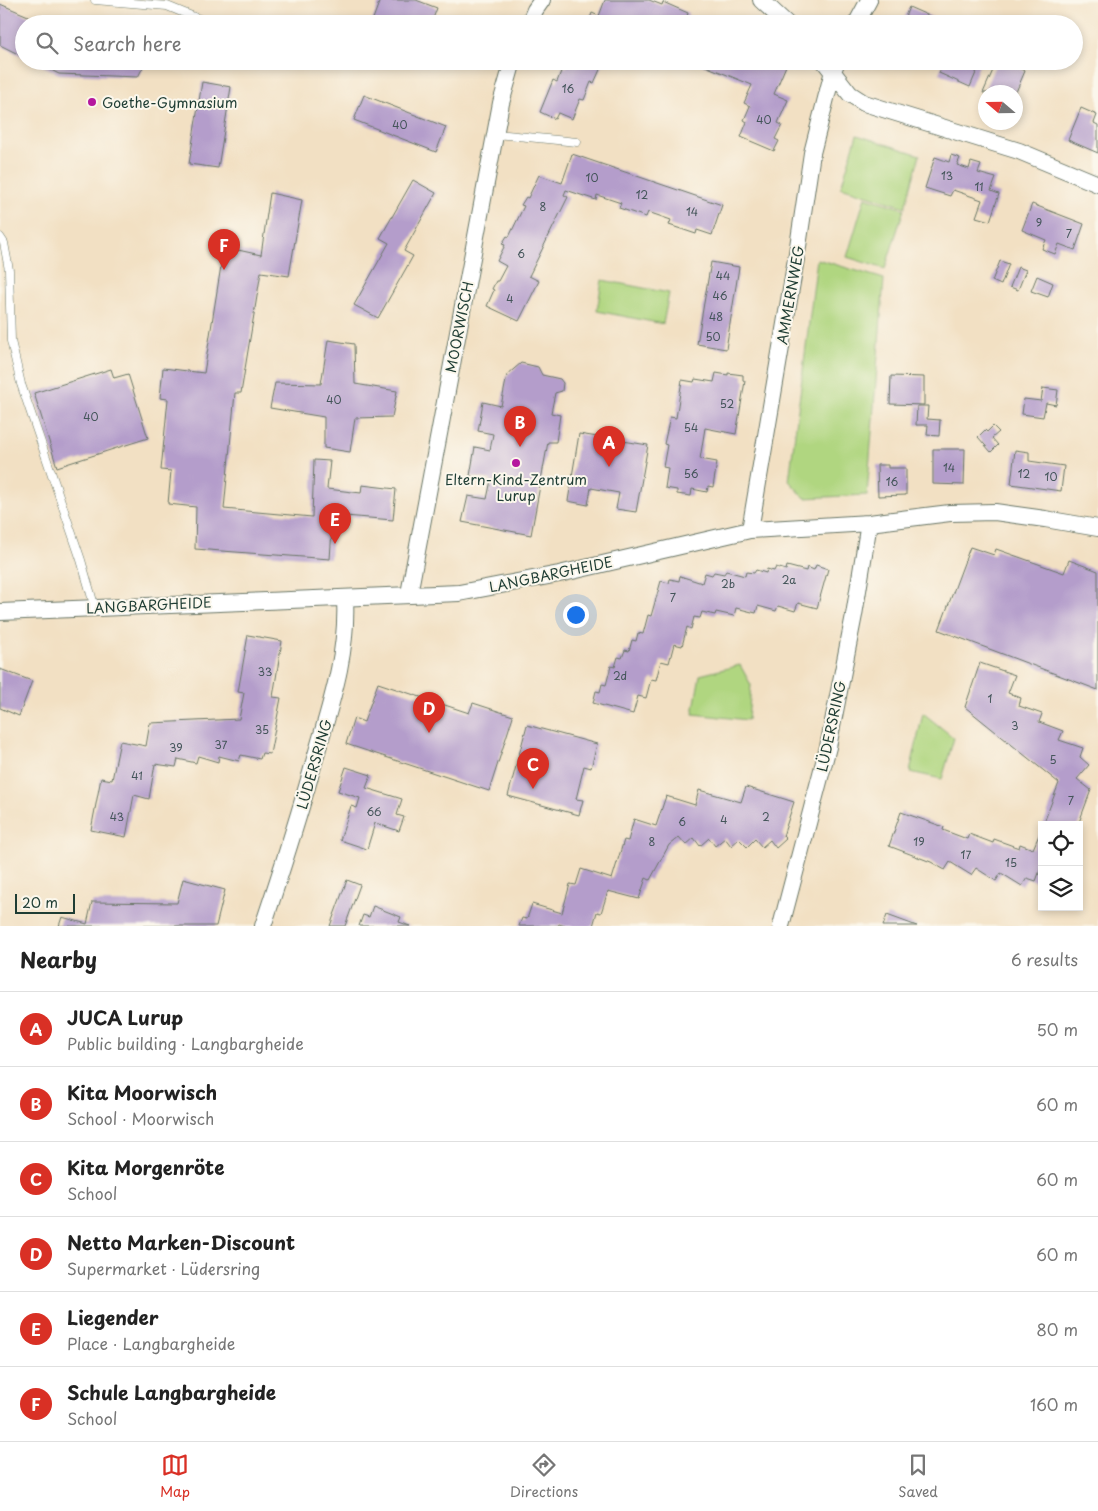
<!DOCTYPE html>
<html lang="en">
<head>
<meta charset="utf-8">
<style>
	body { margin:0; font-family:"Playpen Sans",sans-serif; background:#f6f6f6; color:#222 }
	.controls { position:absolute; right:15px; bottom:15px; display:grid; overflow:hidden; border-radius:0px; box-shadow:0 2px 8px #0003 }
	.controls button { width:45px; height:45px; display:grid; place-items:center; padding:0; border:0; border-bottom:1px solid #e0e0e0; background:#fff; color:#222; font:25px sans-serif }
	.compass { position:absolute; left:978px; top:85px; width:45px; height:45px; border-radius:50%; background:#fff; box-shadow:0 2px 8px #0003; rotate:290deg }
	.scale { position:absolute; left:15px; bottom:12px; width:60px; box-sizing:border-box; padding-left:5px; border:2px solid #1f3d34; border-top:0; font-size:14px; line-height:18px; white-space:nowrap; color:#1f3d34; -webkit-text-stroke:4px #fbf7ec; paint-order:stroke }
	.you { position:absolute; left:575px; top:614px; width:18px; height:18px; margin:-12px; border:4px solid #fff; border-radius:50%; background:#1a73e8; box-shadow:0 0 0 8px #1a73e833 }
	.badge { display:grid; place-items:center; width:32px; height:32px; border-radius:50%; background:#d93025; color:#fff; font-size:16px; font-weight:700 }
	.pin { position:absolute; translate:-50% -41px; filter:drop-shadow(0 1px 2px #0008) }
	.pin::after { content:''; position:absolute; top:26px; width:18px; height:15px; background:inherit; clip-path:polygon(0 0,100% 0,50% 100%) }
	.list { margin:0; padding:0; list-style:none }
	h2 { display:flex; justify-content:space-between; align-items:center; height:65px; margin:0; padding:0 20px; font-size:21px }
	h2 small { font-size:16px; font-weight:400; color:#767676 }
	.list li { display:grid; grid-template-columns:32px 1fr auto; gap:15px; align-items:center; box-sizing:border-box; height:75px; padding:0 20px; border-top:1px solid #e0e0e0 }
	.list b { display:block; font-size:19px; white-space:nowrap }
	.list p { margin:0; font-size:16px; white-space:nowrap; color:#767676 }
	.list em { font-size:16px; font-style:normal; color:#767676 }
	.icon { flex:none; width:28px; height:28px; fill:none; stroke:currentColor; stroke-width:2; stroke-linecap:round; stroke-linejoin:round }
	.map { position:relative; flex:none; width:1098px; height:926px; overflow:hidden }
	.search { position:absolute; background:#fff; box-shadow:0 2px 8px #0003; left:15px; right:15px; top:15px; height:55px; display:flex; align-items:center; gap:12px; box-sizing:border-box; padding:0 18px; border-radius:28px; color:#767676; font-size:19px }
	.sheet { height:515px; background:#fff }
	nav { display:flex; justify-content:space-around; align-items:center; box-sizing:border-box; height:70px; border-top:1px solid #e0e0e0; background:#fff; font-size:14px; color:#767676 }
	nav a { display:grid; justify-items:center; gap:2px }
	nav .on { color:#d93025 }
	.map>svg:first-child { display:block }
	.green { fill:#b0d680; stroke:#688a5a }
	.building { fill:#b49dcb }
	.lines { fill:none; stroke-linecap:round; stroke-linejoin:round }
	.lane-casing { stroke:#697666; stroke-width:9 }
	.street-casing { stroke:#697666; stroke-width:18 }
	.lane { stroke:#fff; stroke-width:8 }
	.street { stroke:#fff; stroke-width:16 }
	.poi-dot { fill:#b5179e; stroke:#fbf7ec; stroke-width:2 }
	.labels { text-anchor:middle; dominant-baseline:central; stroke-width:4; stroke-linejoin:round; paint-order:stroke }
	.number-label { font-size:11px; fill:#44555a }
	.poi-label { font-size:14px; fill:#1f3d34; stroke:#fbf7ec; text-anchor:start }
	.street-label { font-size:14px; fill:#1f3d34; stroke:#fbf7ec }
</style>
</head>
<body>
<div class="map">
<svg width="1098" height="926" viewBox="0 0 1098 926">
	<rect width="100%" height="100%" fill="#fbf7ec"/>
	<filter id="ink" filterUnits="userSpaceOnUse"><feTurbulence type="fractalNoise" baseFrequency=".02" numOctaves="2"/><feDisplacementMap in="SourceGraphic" scale="10" xChannelSelector="R" yChannelSelector="G"/><feConvolveMatrix kernelMatrix="1 2 1 2 8 2 1 2 1" color-interpolation-filters="sRGB"/></filter>
	<filter id="wash" filterUnits="userSpaceOnUse"><feTurbulence type="fractalNoise" baseFrequency=".0096" numOctaves="4" result="noise"/><feDisplacementMap in="SourceGraphic" scale="20" xChannelSelector="R" yChannelSelector="G"/><feGaussianBlur stdDeviation="1.12" result="paint"/><feColorMatrix in="noise" values="0 0 0 0 0 0 0 0 0 0 0 0 0 0 0 0 0 1.4 0 .05"/><feComposite in="paint" operator="in"/></filter>
	<g filter="url(#wash)">
		<rect width="100%" height="100%" fill="#f2e0c3"/>
		<path class="green" d="M857,135L920,155L905,207L841,187Z
			M865,197L904,209L885,269L847,257Z
			M817,259L884,279L867,495L805,498L789,481Z
			M602,280L669,293L663,324L597,311Z
			M740,665L751,685L748,720L693,714L700,675Z
			M923,713L954,738L942,779L910,772Z"/>
		<g id="blocks">
			<path class="building" d="M380,0H416L437,8L431,24H371Z
				M605,0H649L662,5L663,2L688,13L687,16L703,23L704,20L714,24H588L592,13L599,16Z
				M0,4L47,24H24V57L0,45Z
				M909,7L934,18L932,24H902Z
				M33,61H146L138,77L59,74Z
				M569,61H608L606,65L603,63L594,83L591,82L584,100L580,99L572,119L558,113L555,119L540,112L553,80L557,82L563,66L566,68Z
				M693,61H788L774,94L788,100L778,123L782,125L775,139L779,141L774,151L741,137L747,122L744,120L750,106L744,103L752,85Z
				M944,61H981L970,87L939,73Z
				M997,61H1004L1025,71L1016,92L983,93Z
				M202,82L231,87L218,168L189,164Z
				M364,95L446,127L436,152L354,120Z
				M1081,108L1097,115L1094,123L1098,125V153L1068,140Z
				M572,154L722,205L712,235L697,230L696,234L669,225L671,220L648,212L646,217L619,208L621,203L597,195L596,200L566,190L564,195L568,197L529,276L539,281L519,321L487,306L494,290L492,289L496,281H498L506,266L497,261L505,245L502,244L507,236L509,237L524,206L521,205L526,197L528,198L539,175L562,183Z
				M951,155L960,158L957,165L969,169L971,162L981,165L978,173L996,178L991,191L999,194L990,221L976,217L982,200L953,190L950,196L925,188L935,157L949,162Z
				M413,180L436,193L404,251L413,256L378,318L354,305L389,243L380,238Z
				M270,193L302,200L289,276L261,272L241,393H235L224,509L312,517L314,460L330,461L327,489L361,493L362,485L396,489L393,520L333,515L330,559L195,549L196,507L168,504L171,471L161,470L168,399L160,398L163,368L204,373L224,247L261,255Z
				M1032,204L1084,224L1075,250L1059,244L1055,254L1042,249L1046,240L1022,230Z
				M1000,261L1009,264L1001,285L992,281Z
				M711,262L739,267L726,349L697,344Z
				M1018,267L1026,270L1018,290L1010,287Z
				M1037,276L1053,283L1048,297L1031,291Z
				M328,340L354,344L355,384L397,391L392,417L355,418L350,452L324,448V417L270,408L275,383L321,384Z
				M521,363L538,367L542,375L560,379L563,383L562,391L555,393L551,413L560,415L556,442H548L531,535L462,522L468,496L487,499L491,480L470,476L475,447L490,450L493,434L478,431L483,402L501,406L507,375Z
				M111,369L114,378L128,374L148,438L57,467L34,393Z
				M716,373L728,375V373L743,375V380L745,381L736,434L705,428L700,459L717,462L713,487L708,486L707,492L692,489L691,496L677,494V490L665,488L668,468L663,467L667,445L664,444L670,417L676,418L682,380L694,382L695,379L714,382Z
				M891,376L924,377V405L890,404Z
				M1043,388L1058,390L1056,405L1046,403L1043,417L1022,414L1024,399L1041,401Z
				M917,406H928L927,419L940,420L939,436L927,435L928,425H916Z
				M993,426L999,432L992,438L998,445L991,452L978,437L985,430L987,432Z
				M579,434L648,445L636,512L616,509L619,493L591,488L588,505L568,501Z
				M933,449H965L964,485L933,484Z
				M1015,450L1029,452V461L1064,466L1061,491L1011,484Z
				M877,465H888V468H906V495L878,496Z
				M970,547L994,555L996,549L1064,573L1069,560L1098,571V690L939,630Z
				M816,565L828,569L817,608L798,603L795,611L778,606L776,611L758,606L756,613L736,608L734,616L716,612L715,615L702,612L700,618L694,617L691,629L687,627L682,646L674,644L669,663L661,661L656,680L651,679L646,698L638,696L633,714L593,703L596,691L600,692L602,684L606,685L611,666L615,667L618,657L622,658L625,650L629,651L632,640L636,641L638,633L643,634L648,615L651,616L661,581L669,583L670,579L679,581L680,576L702,583L705,573L712,575L714,572L724,574L726,571L745,576L746,572L754,573L756,570L766,573L767,569L774,571L776,567L786,570L787,566L806,571L807,567L814,570Z
				M248,635L282,641L273,697L281,698L270,754L262,753L260,759L241,755L239,761L219,756L218,762L198,756L196,763L178,759L176,767L155,764L149,799L134,795L126,837L91,830L101,778L112,780L120,741L146,746L150,723L239,719L244,693L238,692Z
				M980,663L1015,675L1008,693L1021,698L1019,706L1042,714L1039,722L1063,731L1059,740L1083,748L1080,757L1089,765L1077,779L1091,790L1078,825H1043L1059,783L965,707Z
				M0,669L32,681L19,716L0,708Z
				M378,683L469,713L473,703L513,716L489,791L346,744L354,718L364,722Z
				M527,725L597,744L591,768L584,766L576,799L583,800L579,815L508,796Z
				M346,767L371,775L366,788L402,799L397,815L404,817L399,831L375,823L367,849L340,840L351,806L357,808L360,798L338,791Z
				M746,787L794,802L783,836L786,839L776,848L770,840L762,847L755,839L747,847L739,839L731,846L725,838L715,846L709,838L700,846L694,838L686,845L679,837L669,845L650,880L646,878L639,899L608,891L601,913L597,912L593,926H565L559,924L558,926H519L522,918L527,919L532,904L562,913L570,884L576,885L581,869L612,879L624,840L628,841L634,819L656,826L666,796L695,805L699,790L741,802Z
				M901,812L944,827L943,830L967,839L969,834L993,843L994,839L1019,848L1020,844L1033,849L1042,828V865L1036,881L1027,878L1022,886L1001,873L996,881L976,868L971,875L950,862L945,870L931,862L889,846Z
				M183,879L225,890L216,926H59L62,917L87,924L92,902L177,903Z
				M347,880L360,885L345,926H330Z
				M373,906L401,917L399,922L410,926H359L363,915L369,917Z
				M887,915L917,926H883Z"/>
		</g>
	</g>
	<g filter="url(#ink)">
		<use href="#blocks" fill-opacity="0" stroke="#697666" stroke-width="1"/>
		<g class="lines">
			<g class="lane-casing">
				<path id="lane" d="M95,0L167,6L211,24
					M496,134L577,142
					M0,237L4,243L9,270L11,341L21,384L81,560L95,608"/>
			</g>
			<g class="street-casing">
				<path id="street" d="M761,0L787,24
					M529,24L535,10L542,0
					M856,24L869,0
					M824,61L850,94L864,103L1019,151L1098,184
					M750,530L797,253L812,153L833,71L837,61
					M409,594L501,103L513,61
					M0,612L459,593L559,574L750,530L869,523L950,513L995,512L1045,519L1098,528
					M263,926C282,869 300,813 316,755C331,703 348,653 345,599
					M781,926L828,747L854,615L869,523"/>
			</g>
			<use href="#lane" class="lane"/>
			<use href="#street" class="street"/>
		</g>
	</g>
	<g class="poi-dot">
		<circle cx="92" cy="102" r="5"/>
		<circle cx="516" cy="463" r="5"/>
	</g>
	<g class="labels">
		<g class="number-label">
			<text x="568" y="88">16</text>
			<text x="764" y="119">40</text>
			<text x="400" y="124">40</text>
			<text x="947" y="175">13</text>
			<text x="592" y="177">10</text>
			<text x="979" y="186">11</text>
			<text x="642" y="194">12</text>
			<text x="543" y="206">8</text>
			<text x="692" y="211">14</text>
			<text x="1039" y="222">9</text>
			<text x="1069" y="233">7</text>
			<text x="521" y="253">6</text>
			<text x="723" y="275">44</text>
			<text x="720" y="295">46</text>
			<text x="510" y="298">4</text>
			<text x="716" y="316">48</text>
			<text x="713" y="336">50</text>
			<text x="334" y="399">40</text>
			<text x="727" y="403">52</text>
			<text x="91" y="416">40</text>
			<text x="691" y="427">54</text>
			<text x="949" y="467">14</text>
			<text x="691" y="473">56</text>
			<text x="1024" y="473">12</text>
			<text x="1051" y="476">10</text>
			<text x="892" y="481">16</text>
			<text x="789" y="579">2a</text>
			<text x="728" y="583">2b</text>
			<text x="673" y="597">7</text>
			<text x="265" y="671">33</text>
			<text x="620" y="675">2d</text>
			<text x="990" y="698">1</text>
			<text x="1015" y="725">3</text>
			<text x="262" y="729">35</text>
			<text x="221" y="744">37</text>
			<text x="176" y="747">39</text>
			<text x="1053" y="759">5</text>
			<text x="137" y="775">41</text>
			<text x="1071" y="800">7</text>
			<text x="374" y="811">66</text>
			<text x="117" y="816">43</text>
			<text x="766" y="816">2</text>
			<text x="724" y="819">4</text>
			<text x="682" y="821">6</text>
			<text x="652" y="841">8</text>
			<text x="919" y="841">19</text>
			<text x="966" y="854">17</text>
			<text x="1011" y="862">15</text>
		</g>
		<g class="poi-label">
			<text x="102" y="102">Goethe-Gymnasium</text>
			<text x="516" y="479" text-anchor="middle">Eltern-Kind-Zentrum<tspan x="516" dy="16">Lurup</tspan></text>
		</g>
		<g class="street-label">
			<text transform="translate(790 295) rotate(-80)">AMMERNWEG</text>
			<text transform="translate(459 327) rotate(-79)">MOORWISCH</text>
			<text transform="translate(551 574) rotate(-12)">LANGBARGHEIDE</text>
			<text transform="translate(149 605) rotate(-3)">LANGBARGHEIDE</text>
			<text transform="translate(831 726) rotate(-78)">LÜDERSRING</text>
			<text transform="translate(314 764) rotate(-74)">LÜDERSRING</text>
		</g>
	</g>
</svg>
<div class="controls">
<button><svg class="icon" aria-label="locate" viewBox="0 0 24 24"><circle cx="12" cy="12" r="6"/><path d="M12 2v4M12 18v4M2 12h4M18 12h4"/></svg></button>
<button><svg class="icon" aria-label="layers" viewBox="0 0 24 24"><path d="M12 4l9 5-9 5-9-5zM3 14l9 5 9-5"/></svg></button>
</div>
<svg class="compass" viewBox="-18 -18 36 36"><path d="M0-13l5 13h-10z" fill="#e53935"/><path d="M0 13l5-13h-10z" fill="#767676"/></svg>
<div class="scale">20 m</div>
<div class="you"></div>
<div class="pin badge" style="left:609px;top:467px">A</div>
<div class="pin badge" style="left:520px;top:447px">B</div>
<div class="pin badge" style="left:533px;top:789px">C</div>
<div class="pin badge" style="left:429px;top:733px">D</div>
<div class="pin badge" style="left:335px;top:544px">E</div>
<div class="pin badge" style="left:224px;top:270px">F</div>
<div class="search"><svg class="icon" aria-label="search" viewBox="0 0 24 24"><circle cx="10" cy="10" r="6"/><path d="M15 15l6 6"/></svg>Search here</div>
</div>
<section class="sheet">
<h2>Nearby<small>6 results</small></h2>
<ul class="list">
<li><span class="badge">A</span><div><b>JUCA Lurup</b><p>Public building · Langbargheide</p></div><em>50 m</em></li>
<li><span class="badge">B</span><div><b>Kita Moorwisch</b><p>School · Moorwisch</p></div><em>60 m</em></li>
<li><span class="badge">C</span><div><b>Kita Morgenröte</b><p>School</p></div><em>60 m</em></li>
<li><span class="badge">D</span><div><b>Netto Marken-Discount</b><p>Supermarket · Lüdersring</p></div><em>60 m</em></li>
<li><span class="badge">E</span><div><b>Liegender</b><p>Place · Langbargheide</p></div><em>80 m</em></li>
<li><span class="badge">F</span><div><b>Schule Langbargheide</b><p>School</p></div><em>160 m</em></li>
</ul>
</section>
<nav>
<a class="on"><svg class="icon" aria-label="map" viewBox="0 0 24 24"><path d="M3 6l6-2 6 2 6-2v14l-6 2-6-2-6 2zM9 4v14M15 6v14"/></svg>Map</a>
<a><svg class="icon" aria-label="directions" viewBox="0 0 24 24"><path d="M12 3l9 9-9 9-9-9zM9 14v-3h6M13 9l2 2-2 2"/></svg>Directions</a>
<a><svg class="icon" aria-label="saved" viewBox="0 0 24 24"><path d="M7 4h10v16l-5-4-5 4z"/></svg>Saved</a>
</nav>
</body>
</html>
